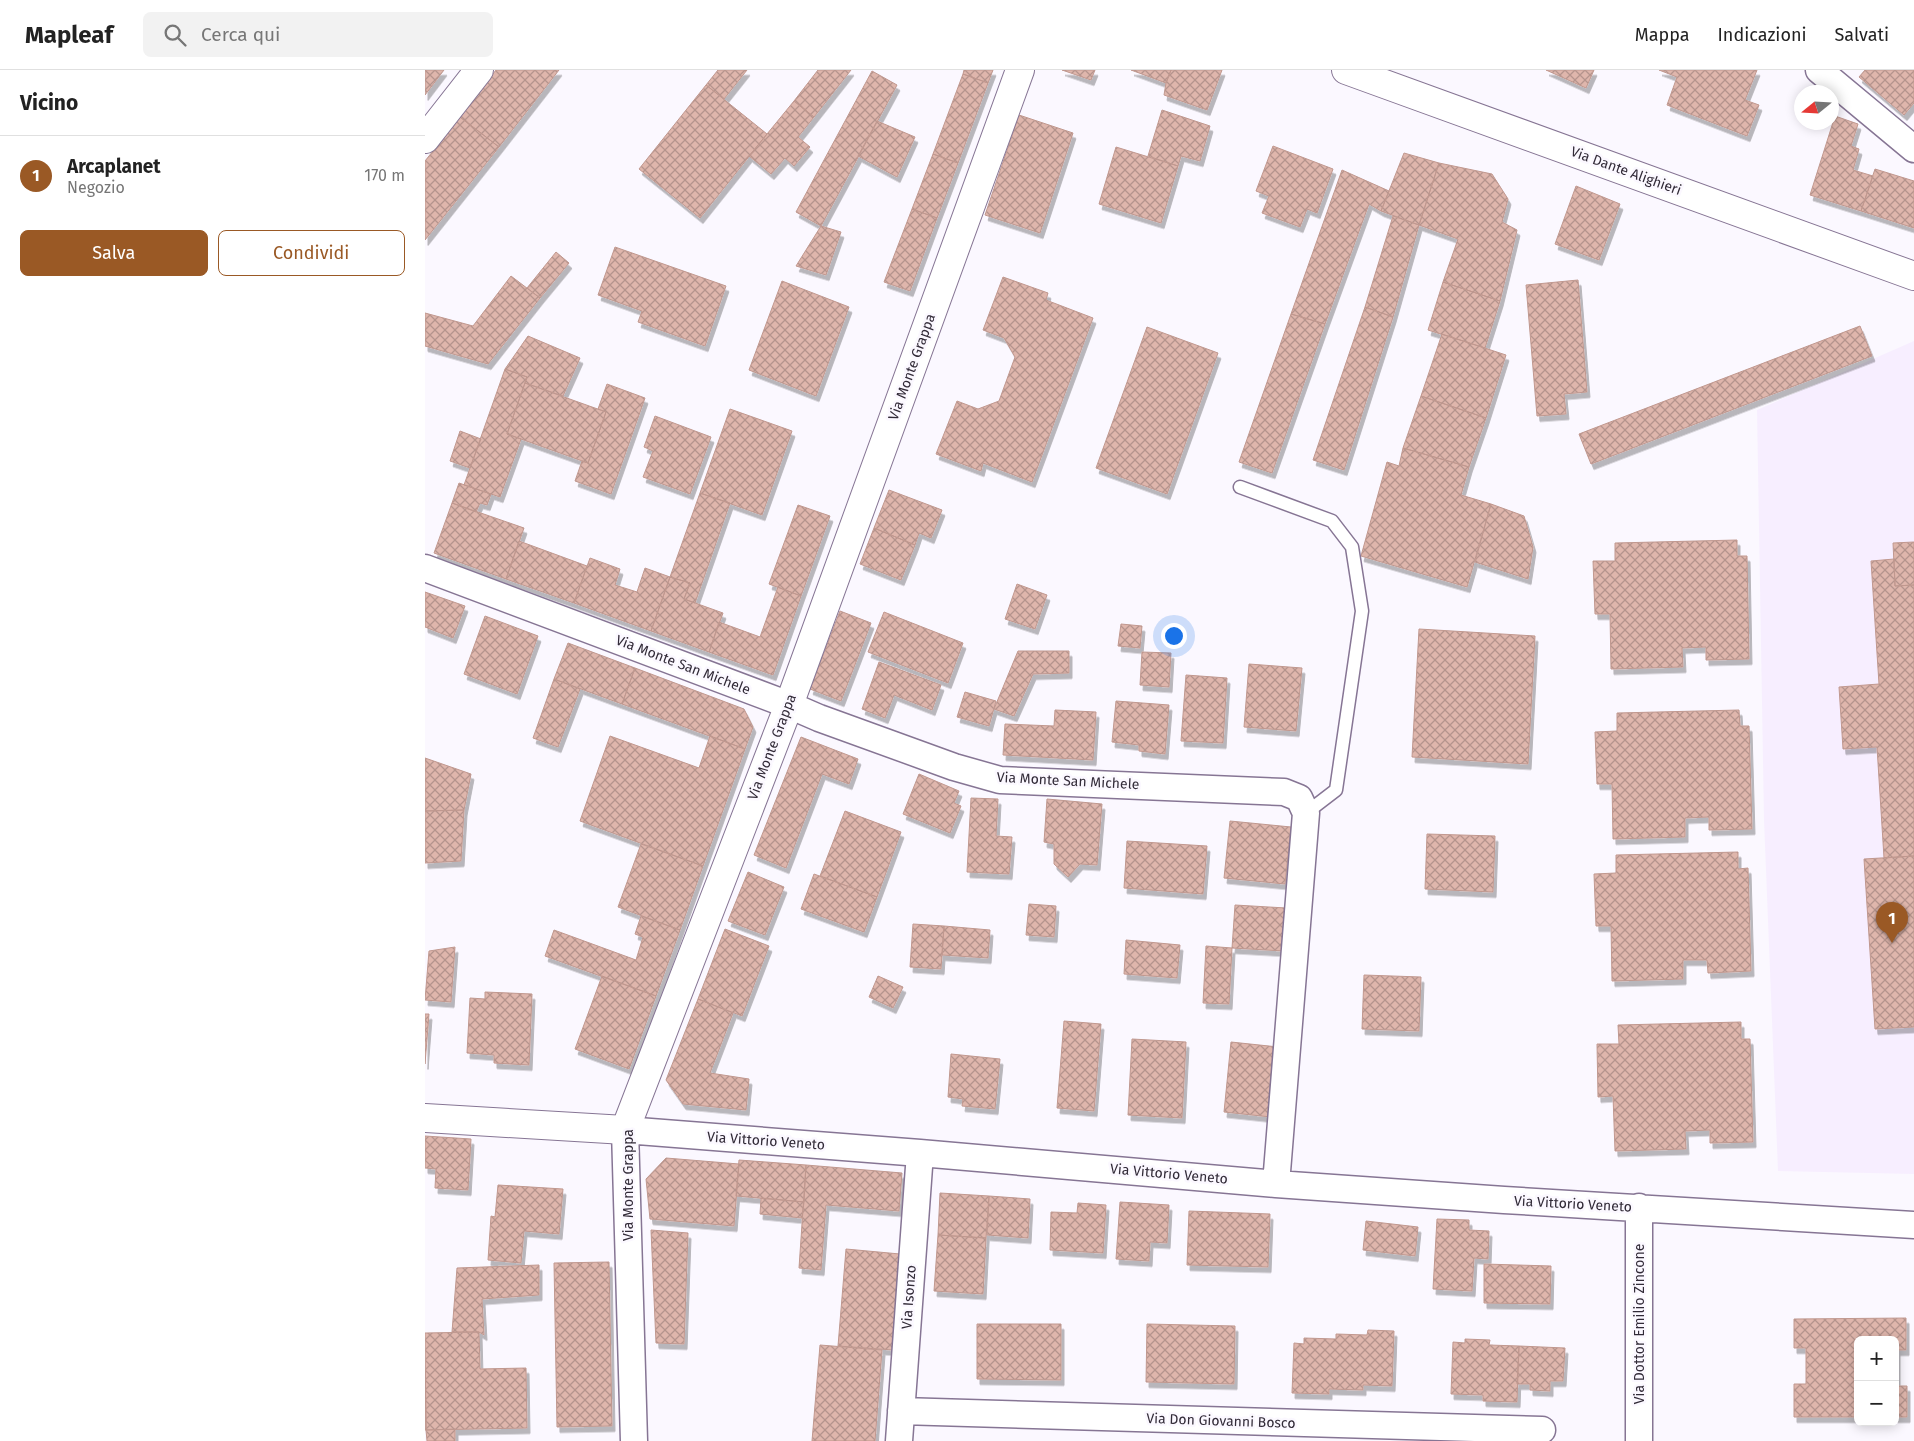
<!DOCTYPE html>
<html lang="it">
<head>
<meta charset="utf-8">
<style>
	body { margin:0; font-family:"Fira Sans",sans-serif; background:#f2f2f2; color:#222 }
	.controls { position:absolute; right:15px; bottom:15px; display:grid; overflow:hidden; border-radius:8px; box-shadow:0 2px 12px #0003 }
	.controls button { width:45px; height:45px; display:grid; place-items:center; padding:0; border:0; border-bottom:1px solid #e0e0e0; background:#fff; color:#222; font:25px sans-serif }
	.compass { position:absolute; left:1369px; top:15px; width:45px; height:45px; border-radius:50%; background:#fff; box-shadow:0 2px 12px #0003; rotate:252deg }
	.you { position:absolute; left:748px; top:565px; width:18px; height:18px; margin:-12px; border:4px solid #fff; border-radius:50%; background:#1a73e8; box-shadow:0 0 0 8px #1a73e833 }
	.badge { display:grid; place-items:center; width:32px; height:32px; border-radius:50%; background:#9a5925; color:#fff; font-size:16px; font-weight:700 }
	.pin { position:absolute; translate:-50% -41px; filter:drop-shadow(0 1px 2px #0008) }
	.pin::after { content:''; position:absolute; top:26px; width:18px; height:15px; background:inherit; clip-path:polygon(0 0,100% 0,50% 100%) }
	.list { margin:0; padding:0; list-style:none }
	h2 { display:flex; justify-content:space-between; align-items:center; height:65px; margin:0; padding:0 20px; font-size:21px }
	h2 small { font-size:16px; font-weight:400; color:#767676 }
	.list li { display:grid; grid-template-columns:32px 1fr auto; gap:15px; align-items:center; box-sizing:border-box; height:80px; padding:0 20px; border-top:1px solid #e0e0e0 }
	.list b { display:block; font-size:19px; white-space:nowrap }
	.list p { margin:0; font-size:16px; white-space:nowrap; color:#767676 }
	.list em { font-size:16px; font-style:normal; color:#767676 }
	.actions { display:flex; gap:10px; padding:15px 20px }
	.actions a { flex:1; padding:11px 0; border:1px solid #9a5925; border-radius:8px; text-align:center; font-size:18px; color:#9a5925 }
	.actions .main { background:#9a5925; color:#fff }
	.icon { flex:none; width:28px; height:28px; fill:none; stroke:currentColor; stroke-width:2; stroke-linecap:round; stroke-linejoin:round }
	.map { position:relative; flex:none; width:1489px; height:1371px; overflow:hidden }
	header { display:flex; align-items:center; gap:30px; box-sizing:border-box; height:70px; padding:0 25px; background:#fff; border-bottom:1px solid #e0e0e0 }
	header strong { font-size:24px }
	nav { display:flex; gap:28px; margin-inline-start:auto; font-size:18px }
	.search { width:350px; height:45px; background:#f2f2f2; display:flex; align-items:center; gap:12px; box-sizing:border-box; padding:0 18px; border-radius:8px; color:#767676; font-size:19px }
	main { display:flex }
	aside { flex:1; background:#fff }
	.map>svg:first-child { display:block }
	.built { fill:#f7eeff }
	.building { fill:url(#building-cross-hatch); stroke:#c0988f; filter:url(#shadow) }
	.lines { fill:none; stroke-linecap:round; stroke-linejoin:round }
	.lane-casing { stroke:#867594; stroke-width:15 }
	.street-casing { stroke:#867594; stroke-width:29 }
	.secondary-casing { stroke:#867594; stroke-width:30 }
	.lane { stroke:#fff; stroke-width:12 }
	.street { stroke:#fff; stroke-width:26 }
	.secondary { stroke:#fff; stroke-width:28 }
	.labels { text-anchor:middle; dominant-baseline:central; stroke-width:5; stroke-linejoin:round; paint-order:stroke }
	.street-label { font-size:14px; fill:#322b38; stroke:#fbf8ff }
</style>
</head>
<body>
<header>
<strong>Mapleaf</strong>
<div class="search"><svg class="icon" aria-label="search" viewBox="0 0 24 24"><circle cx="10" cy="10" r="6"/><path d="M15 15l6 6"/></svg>Cerca qui</div>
<nav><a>Mappa</a><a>Indicazioni</a><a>Salvati</a></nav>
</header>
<main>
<aside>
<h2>Vicino<small></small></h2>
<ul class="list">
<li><span class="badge">1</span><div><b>Arcaplanet</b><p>Negozio</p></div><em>170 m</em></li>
</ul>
<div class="actions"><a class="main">Salva</a><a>Condividi</a></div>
</aside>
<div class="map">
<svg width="1489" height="1371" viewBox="0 0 1489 1371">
	<defs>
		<pattern id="building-cross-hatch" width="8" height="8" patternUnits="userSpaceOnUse" patternTransform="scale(1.25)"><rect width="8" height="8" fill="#dfb6ac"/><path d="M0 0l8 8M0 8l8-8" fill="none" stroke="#b5948d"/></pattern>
		<filter id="shadow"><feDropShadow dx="3" dy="5.5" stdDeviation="0" flood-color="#0004"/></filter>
	</defs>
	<rect width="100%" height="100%" fill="#fbf8ff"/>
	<path class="built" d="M1489,271V1104L1353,1101L1339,750L1332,340Z"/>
	<path class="building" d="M0,0H19L0,25Z
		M71,0H134L74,77L35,47Z
		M293,0H322L299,29L281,15Z
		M393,0H426L389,47L369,31Z
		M539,0H568L563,13L538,4Z
		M637,0H670L666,10Z
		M706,0H746L741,13Z
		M746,0H797L782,40L739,25L741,13Z
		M1121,0H1169L1161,18Z
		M1234,0H1332L1320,30L1334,35L1322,66L1242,35L1252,7Z
		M1440,0H1489V33L1479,45L1434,7Z
		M447,1L472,15L396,156L371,142Z
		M538,4L563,13L533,93L508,84Z
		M281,15L342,64L275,148L214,99Z
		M369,31L389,47L373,67L385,77L369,96L360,88L346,104L324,86Z
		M737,40L785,56L775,91L756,86L753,96L723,86Z
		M594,45L648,63L615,163L560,145Z
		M1410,46L1433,54L1426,76L1434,79L1428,100L1448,106L1436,141L1385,125Z
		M35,47L74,77L0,170V91Z
		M452,51L490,67L472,107L433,86Z
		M848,76L908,99L892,143L882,139L875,157L837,143L844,126L831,121Z
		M691,77L753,96L736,153L674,134Z
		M979,83L1014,93L994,155L956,141Z
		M508,84L533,93L512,148L487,139Z
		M1014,93L1067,104L1083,129L1077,152L1092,160L1075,231L1018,212L1033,169L994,155Z
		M1450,99L1489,111V158L1436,141Z
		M917,100L964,121L956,141L944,134L900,254L866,244Z
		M1151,116L1195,134L1174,190L1130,174Z
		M487,139L512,148L485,221L459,212Z
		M968,146L994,155L968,247L940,237Z
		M396,156L416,162L401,205L371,196Z
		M190,177L301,216L280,276L213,252L217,241L173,225Z
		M131,182L144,193L115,228L102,218Z
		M86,206L115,228L63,294L0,276V243L48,256Z
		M578,207L623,223L621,230L668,248L607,412L558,393L556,401L511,384L532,331L553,339L574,331L590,287L579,268L558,260Z
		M1153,210L1162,322L1139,324L1141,344L1112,346L1101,215Z
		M357,211L424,237L391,326L324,300Z
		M1018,212L1075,231L1060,278L1003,260Z
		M940,237L968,247L919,400L888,390Z
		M866,244L900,254L847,403L814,392Z
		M1435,256L1447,286L1166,394L1154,364Z
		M722,257L793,283L742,424L671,398Z
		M1017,264L1081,285L1061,348L996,326Z
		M103,266L155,288L138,326L100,313L102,307L80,299Z
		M80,299L102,307L82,364L96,369L75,427L39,415Z
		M100,313L181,342L163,393L82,364Z
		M182,314L220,328L186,424L150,411L157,391L163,393L181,342L173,339Z
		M996,326L1061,348L1044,397L978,378Z
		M305,339L367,361L337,445L275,423Z
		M230,346L286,367L265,424L218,407L228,381L219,377Z
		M35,361L56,369L45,398L25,391Z
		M978,378L1044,397L1036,425L1066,434L1042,517L936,486L962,392L974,396Z
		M34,413L66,424L62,435L55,433L51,442L27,433Z
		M464,420L517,440L506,468L494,463L490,475L449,458Z
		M275,423L305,433L270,533L259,529L265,513L245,507Z
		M27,433L99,458L81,509L9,483Z
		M1066,434L1099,446L1108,477L1103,509L1050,492Z
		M373,435L405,446L376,526L344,514Z
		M449,458L490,475L476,510L435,494Z
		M1312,470V486H1322L1324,589L1281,590V577L1257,578L1258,597L1186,599L1185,544H1170L1168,491H1190V473Z
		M94,471L162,496L149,533L81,509Z
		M1489,472V515L1470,516L1468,473Z
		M165,488L195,499L190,515L212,522L220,498L245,507L226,561L149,533Z
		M1469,489L1470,516L1489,515V786L1459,788L1452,677L1418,679L1414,617L1454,614L1446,491Z
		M245,507L265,513L259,529L298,543L284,582L226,561Z
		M592,514L622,525L610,559L580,549Z
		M353,517L376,526L348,605L284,582L294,552L335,567Z
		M0,522L40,536L28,568L0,557Z
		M415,541L446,553L416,631L385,619Z
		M459,542L538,573L523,613L443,582Z
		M60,546L113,566L92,624L39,604Z
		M696,554L717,556L715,578L693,576Z
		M994,559L1110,566L1103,694L987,687Z
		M143,573L210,598L197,634L129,609Z
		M593,581H644V603L608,604L589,646L569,639Z
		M717,582L746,583L744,617L715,615Z
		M454,592L516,615L507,640L469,625L460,648L437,639Z
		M824,594L877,598L871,661L819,657Z
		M210,598L319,639L328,657L320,679L197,634Z
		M761,605L802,608L798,673L756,671Z
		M129,609L155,619L133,677L108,668Z
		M540,622L571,631L564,656L532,647Z
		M691,631L744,635L740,684L714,681V675L687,672Z
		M630,640L671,642L668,690L578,685L580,654L629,656Z
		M1314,640L1315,656H1324L1327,759L1284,760V747L1260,748V767L1188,769L1187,714H1172L1170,662L1192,661V643Z
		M185,666L274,698L285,666L320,679L278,796L155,751Z
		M376,667L433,689L424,714L397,704L361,798L329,785Z
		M0,688L46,704L39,740L0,741Z
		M494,704L534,721L529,733L536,736L525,763L478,744Z
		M546,728L573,729L571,766L587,767L584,804L542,802Z
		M622,729L677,734L672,795L655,794L643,807L629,794V774L619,772Z
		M39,740L36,791L0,793V741Z
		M420,741L476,762L452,827L395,806Z
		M805,751L866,757L860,814L799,808Z
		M1002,764L1070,766L1068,822L1000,819Z
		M702,771L782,776L778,824L699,818Z
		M216,774L278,796L255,860L193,837Z
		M1313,782V799L1323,798L1326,901L1283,903L1282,890H1258V909L1187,911L1186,856H1171L1169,804L1191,803V785Z
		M1489,786V957L1450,959L1439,789Z
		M323,802L359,817L340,865L303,851Z
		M389,804L452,827L439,862L376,839Z
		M604,834L631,836L629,867L601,865Z
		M810,835L861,838L859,881L807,878Z
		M216,846L255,860L231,926L120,886L129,860L211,890L218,867L210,864Z
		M488,854L519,856L516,899L485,897Z
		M519,856L565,860L563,888L517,885Z
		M300,859L344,876L317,946L273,929Z
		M701,870L755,875L752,908L699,904Z
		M781,876L807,878L804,934L778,933Z
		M30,877L26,932L0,930L4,881Z
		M939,905L996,907L994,961L937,959Z
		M177,906L231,926L204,999L150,979Z
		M453,906L478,917L468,938L444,927Z
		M60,922L107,924L104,995L69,993V985L42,983L45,928L60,929Z
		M273,929L308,943L285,1003L324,1009L321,1040L258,1034L241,1010Z
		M0,944H4L0,994Z
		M639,951L676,954L669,1041L632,1038Z
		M1316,952V969H1325L1328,1072L1285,1073V1060L1260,1061L1261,1079L1190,1081L1188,1026L1173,1027L1172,974H1194L1193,955Z
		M707,969L761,972L757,1048L703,1045Z
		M806,972L853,977L846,1047L799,1042Z
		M526,984L575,989L570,1039L537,1036L538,1029L523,1027Z
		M0,1066L46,1069L43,1120L10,1118L11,1099L0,1098Z
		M241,1088L314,1094L309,1156L225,1149L221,1109Z
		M314,1090L381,1095L379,1132L311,1126Z
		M381,1095L477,1103L474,1141L401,1135L396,1200L374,1198Z
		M73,1115L138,1119L134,1164L99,1161L96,1193L63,1190L66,1146L70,1147Z
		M515,1123L564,1126L561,1168L513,1165Z
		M564,1126L605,1129L603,1168L562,1165Z
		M336,1128L379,1132L377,1148L335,1144Z
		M695,1132L744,1135L742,1173L725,1172L724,1191L691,1189Z
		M653,1133L681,1135L678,1183L625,1180L626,1142L652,1143Z
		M764,1141L845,1144L843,1197L762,1195Z
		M1012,1149L1044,1150V1160L1064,1161L1063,1189L1049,1188L1047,1221L1008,1219Z
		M941,1151L993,1157L990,1186L938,1180Z
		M226,1160L263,1163L259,1274L231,1273Z
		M513,1165L561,1168L558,1224L509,1221Z
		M421,1179L475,1184L468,1280L413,1276Z
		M184,1192L187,1356L132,1357L129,1193Z
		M1059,1194L1126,1196L1125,1234L1059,1233Z
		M114,1195V1225L57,1229L59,1265L54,1262H27L32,1198Z
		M1481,1248V1280H1472V1316H1482V1347H1470V1270H1433V1347H1369V1314H1381V1278H1369V1249Z
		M552,1254H636V1310L552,1309Z
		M722,1254L810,1256L809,1314L721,1312Z
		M943,1260L969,1261L967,1316L938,1315V1320L904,1319V1324L867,1323L869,1273L879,1274V1268L911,1269V1264L942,1265Z
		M54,1262L55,1299L101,1298L102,1358L1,1360L0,1263Z
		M1040,1269L1065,1270L1064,1275L1094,1276L1092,1332L1058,1331V1325L1026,1324L1028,1272L1040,1273Z
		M395,1275L457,1280L450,1371H387Z
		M1094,1276L1140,1278L1138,1311H1125V1321L1105,1320V1314H1092Z
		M0,1299L1,1360H0Z
		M30,1359V1371H2L1,1360Z"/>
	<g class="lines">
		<g class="lane-casing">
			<path id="lane" d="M815,417L907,451L927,477L937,541L911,720L881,743"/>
		</g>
		<g class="street-casing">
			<path id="street" d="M1394,0L1489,79
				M0,498L364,635L394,648L529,697L575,710L859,722L874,728L881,743L851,1114
				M1214,1137V1371
				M476,1341L1117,1360
				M209,1371L200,1060L495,1083L851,1114L1079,1130L1489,1155
				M474,1371L495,1083"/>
		</g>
		<g class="secondary-casing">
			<path id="secondary" d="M921,0L1489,206
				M0,69L54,0
				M0,1048L200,1060L364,635L595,0"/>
		</g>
		<use href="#lane" class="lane"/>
		<use href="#street" class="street"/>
		<use href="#secondary" class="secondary"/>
	</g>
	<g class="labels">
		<g class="street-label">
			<text transform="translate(1201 101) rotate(20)">Via Dante Alighieri</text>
			<text transform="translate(487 297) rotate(-70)">Via Monte Grappa</text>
			<text transform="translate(258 595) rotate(21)">Via Monte San Michele</text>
			<text transform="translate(347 677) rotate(-69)">Via Monte Grappa</text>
			<text transform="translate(643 711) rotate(3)">Via Monte San Michele</text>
			<text transform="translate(341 1071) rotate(4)">Via Vittorio Veneto</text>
			<text transform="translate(744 1104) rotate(5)">Via Vittorio Veneto</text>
			<text transform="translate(203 1115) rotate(-90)">Via Monte Grappa</text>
			<text transform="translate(1148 1134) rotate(3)">Via Vittorio Veneto</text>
			<text transform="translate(484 1227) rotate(-86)">Via Isonzo</text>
			<text transform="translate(1214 1254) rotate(-90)">Via Dottor Emilio Zincone</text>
			<text transform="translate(796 1351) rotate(2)">Via Don Giovanni Bosco</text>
		</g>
	</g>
</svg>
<div class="controls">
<button>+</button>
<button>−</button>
</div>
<svg class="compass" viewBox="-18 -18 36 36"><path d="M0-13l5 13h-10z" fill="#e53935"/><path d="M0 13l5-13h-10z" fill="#767676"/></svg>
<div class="you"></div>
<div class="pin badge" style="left:1467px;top:873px">1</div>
</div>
</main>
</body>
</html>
